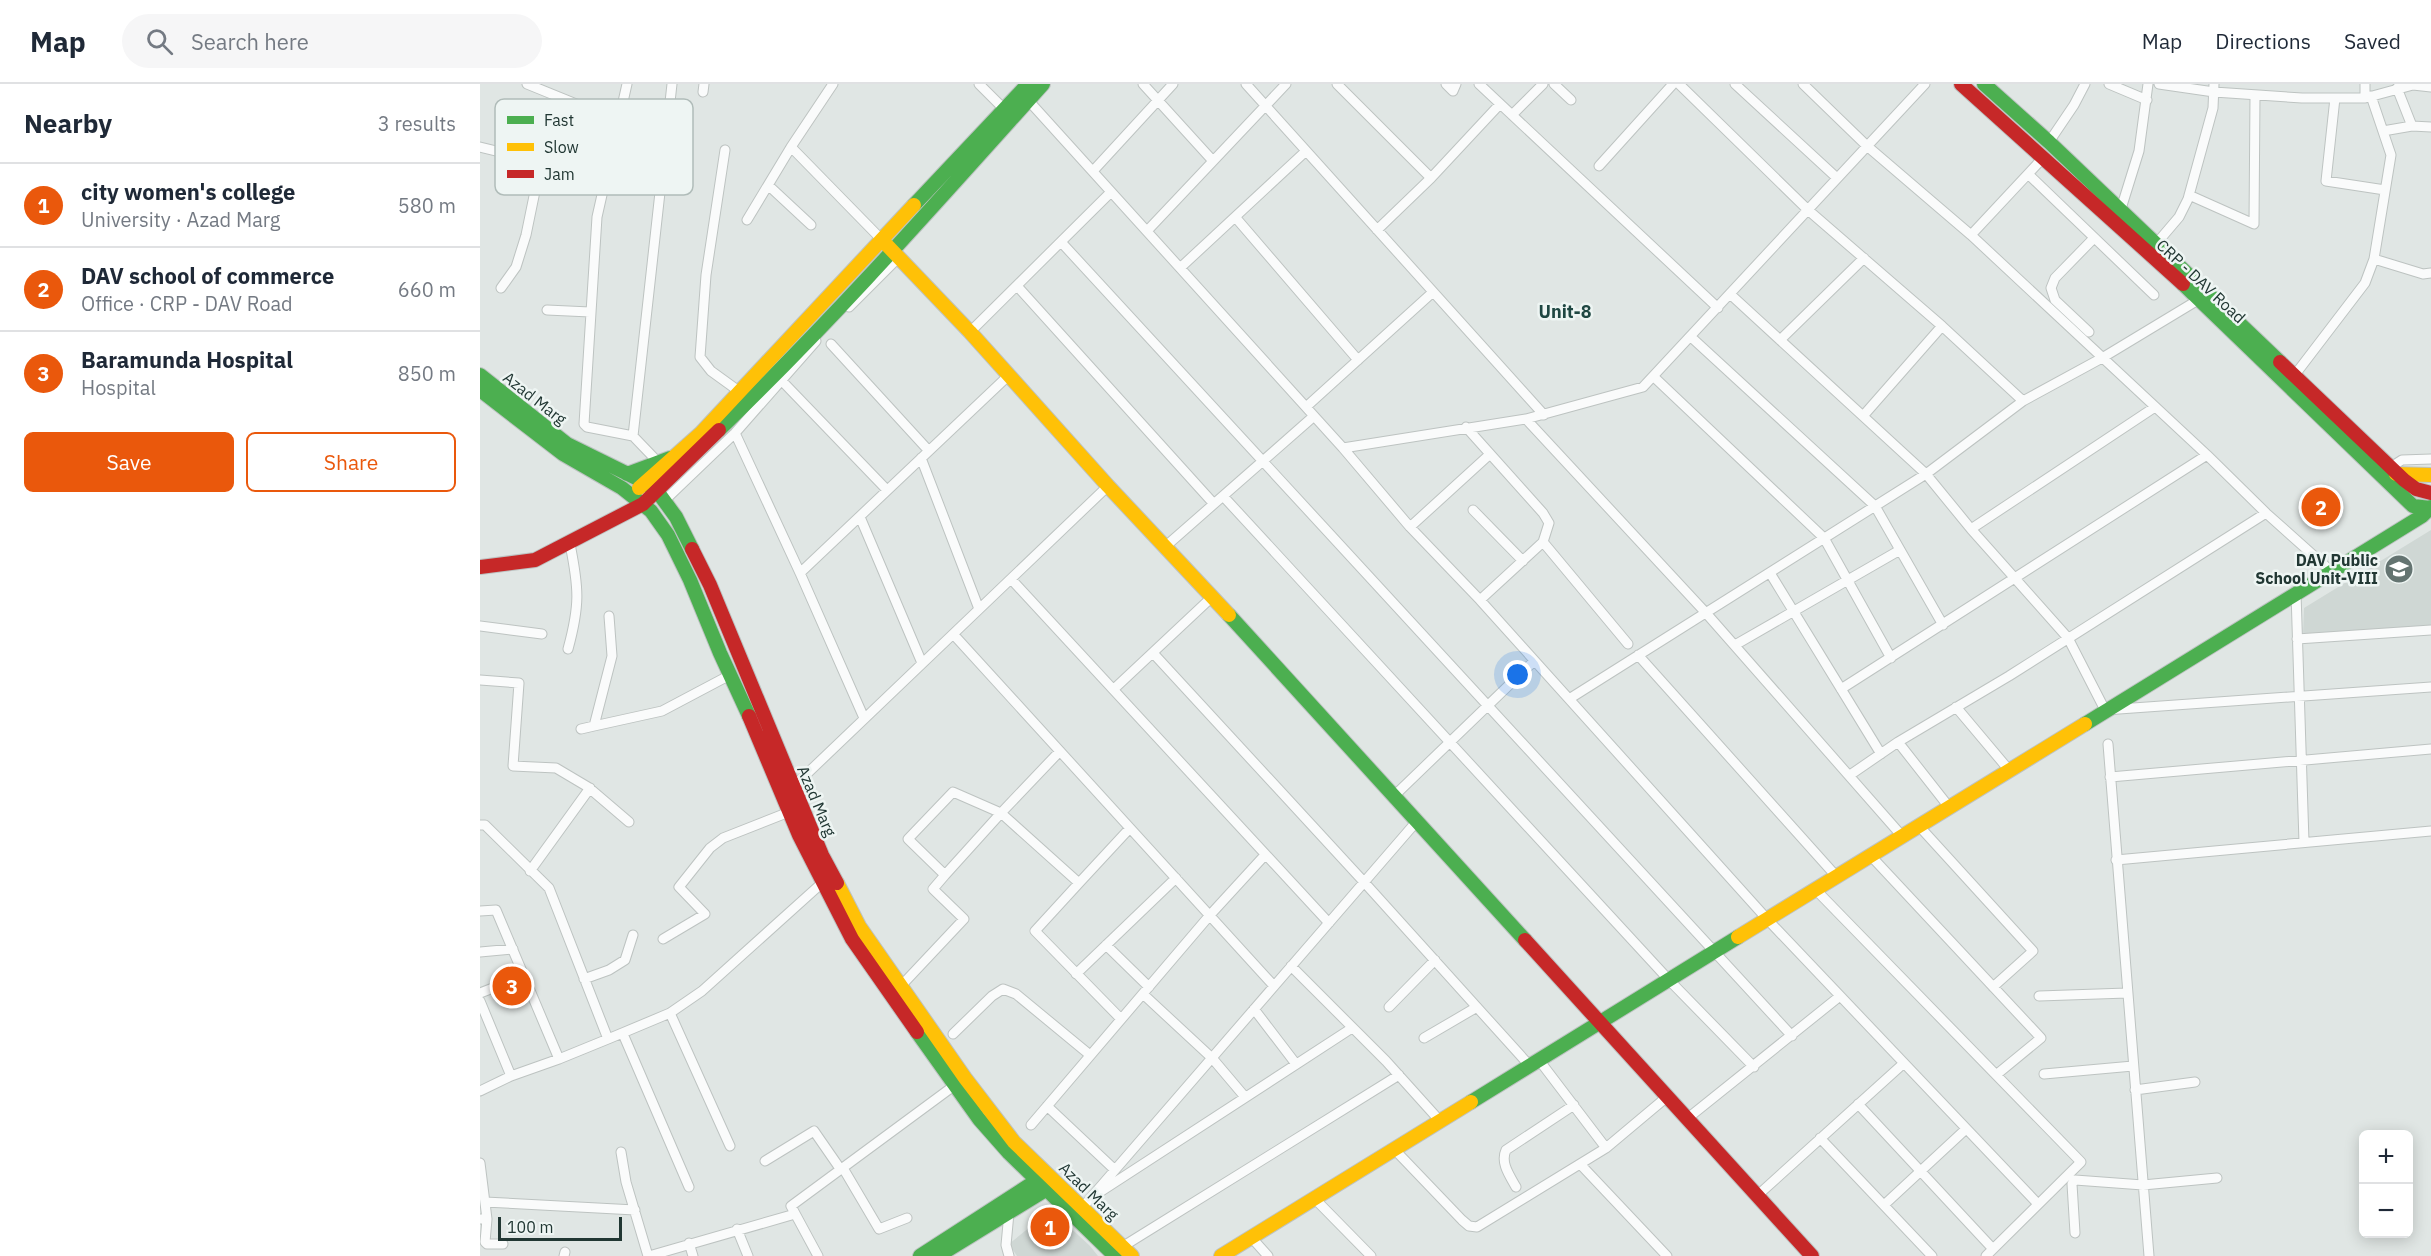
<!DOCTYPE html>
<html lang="en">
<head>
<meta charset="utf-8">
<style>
	body { margin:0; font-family:"IBM Plex Sans",sans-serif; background:#f6f6f7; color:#1f2937 }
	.controls { position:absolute; right:18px; bottom:18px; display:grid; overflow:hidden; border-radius:9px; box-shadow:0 3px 15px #0003 }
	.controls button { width:54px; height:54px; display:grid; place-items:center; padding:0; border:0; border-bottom:2px solid #e0e1e3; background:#fff; color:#1f2937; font:30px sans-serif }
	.scale { position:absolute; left:18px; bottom:15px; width:124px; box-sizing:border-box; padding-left:6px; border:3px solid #213733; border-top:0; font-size:16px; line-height:21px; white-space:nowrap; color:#213733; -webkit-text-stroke:4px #eef5f3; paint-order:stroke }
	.you { position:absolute; left:1038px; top:591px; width:21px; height:21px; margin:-15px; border:4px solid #fff; border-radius:50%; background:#1a73e8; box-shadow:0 0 0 9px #1a73e833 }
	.badge { display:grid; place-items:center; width:39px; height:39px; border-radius:50%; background:#ea580c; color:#fff; font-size:20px; font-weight:700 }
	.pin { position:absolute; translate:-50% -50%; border:3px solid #fff; box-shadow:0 2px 6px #0006 }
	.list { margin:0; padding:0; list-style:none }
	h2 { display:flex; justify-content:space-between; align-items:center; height:78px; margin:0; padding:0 24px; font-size:26px }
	h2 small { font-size:20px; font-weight:400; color:#747a83 }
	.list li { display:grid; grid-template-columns:39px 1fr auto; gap:18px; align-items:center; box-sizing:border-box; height:84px; padding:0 24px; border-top:2px solid #e0e1e3 }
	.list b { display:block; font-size:22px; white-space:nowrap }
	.list p { margin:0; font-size:20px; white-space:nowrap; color:#747a83 }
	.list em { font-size:20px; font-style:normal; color:#747a83 }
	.actions { display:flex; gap:12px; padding:18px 24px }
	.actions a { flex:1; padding:14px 0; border:2px solid #ea580c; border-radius:9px; text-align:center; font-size:21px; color:#ea580c }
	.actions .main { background:#ea580c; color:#fff }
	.icon { flex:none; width:33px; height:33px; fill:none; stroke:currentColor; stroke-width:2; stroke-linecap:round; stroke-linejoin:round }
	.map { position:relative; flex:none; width:1951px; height:1172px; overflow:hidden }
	header { display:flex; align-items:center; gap:36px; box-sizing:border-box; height:84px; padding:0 30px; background:#fff; border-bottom:2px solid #e0e1e3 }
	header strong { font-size:28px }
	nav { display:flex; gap:33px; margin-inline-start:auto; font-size:21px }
	.search { width:420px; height:54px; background:#f6f6f7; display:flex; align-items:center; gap:15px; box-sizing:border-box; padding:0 21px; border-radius:33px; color:#747a83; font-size:22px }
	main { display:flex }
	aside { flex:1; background:#fff }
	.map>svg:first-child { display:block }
	.built { fill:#cfd7d4 }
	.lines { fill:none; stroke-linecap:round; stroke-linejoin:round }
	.street-casing { stroke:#bdc3c1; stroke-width:11 }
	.fast-casing { stroke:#bdc3c2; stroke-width:16 }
	.slow-casing { stroke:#bdc3c2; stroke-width:16 }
	.jam-casing { stroke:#bdc3c2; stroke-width:16 }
	.street { stroke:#fafbfb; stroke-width:9 }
	.fast { stroke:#4caf50; stroke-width:14 }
	.slow { stroke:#ffc107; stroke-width:14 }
	.jam { stroke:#c62828; stroke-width:14 }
	.labels { text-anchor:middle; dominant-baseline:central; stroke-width:5; stroke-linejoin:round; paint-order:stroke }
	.street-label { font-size:16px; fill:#213733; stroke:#eef5f3 }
	.poi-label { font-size:16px; font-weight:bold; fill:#213733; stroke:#eef5f3; text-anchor:end }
	.neighbourhood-label { font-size:18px; font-weight:bold; fill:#1f4742; stroke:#eef5f3 }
	.key { fill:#eef5f3; stroke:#b0bcb9; stroke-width:1.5 }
	.key-label { font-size:16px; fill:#213733 }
</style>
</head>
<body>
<header>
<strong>Map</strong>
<div class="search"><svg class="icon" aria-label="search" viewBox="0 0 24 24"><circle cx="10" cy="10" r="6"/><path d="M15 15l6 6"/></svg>Search here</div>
<nav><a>Map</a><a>Directions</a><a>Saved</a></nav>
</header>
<main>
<aside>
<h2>Nearby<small>3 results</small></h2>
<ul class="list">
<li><span class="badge">1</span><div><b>city women's college</b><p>University · Azad Marg</p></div><em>580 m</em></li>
<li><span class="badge">2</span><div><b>DAV school of commerce</b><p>Office · CRP - DAV Road</p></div><em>660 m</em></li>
<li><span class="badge">3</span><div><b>Baramunda Hospital</b><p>Hospital</p></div><em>850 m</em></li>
</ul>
<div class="actions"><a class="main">Save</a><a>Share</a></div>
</aside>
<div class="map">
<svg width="1951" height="1172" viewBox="0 0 1951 1172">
	<rect width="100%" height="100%" fill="#e0e6e4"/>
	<path class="built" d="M1951,446V541L1823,552L1824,524Z
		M571,1126L610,1162L618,1172H537L529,1160Z"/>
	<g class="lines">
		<g class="street-casing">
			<path id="street" d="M47,0L138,37
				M147,0L117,133L104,340L107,343L153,352L178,378
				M353,0L311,63L403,157
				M499,0L525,26
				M663,0L733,77
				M766,0L1064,331
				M857,0L951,94
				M966,0L973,7L976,0
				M999,0L1238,224
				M1074,0L1091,16
				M1199,0L1328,126L1462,242L1543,317
				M1255,0L1357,94
				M1323,0L1387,62L1491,151L1727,371L1786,429L1851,487
				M1629,0L1667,16
				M1679,0L1734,8L1822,14H1885L1933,1L1951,3
				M1917,4L1932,42L1951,43
				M223,8L224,0
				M1855,14L1846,97L1905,106
				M1885,14V0
				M548,16L863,364L930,443L1000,516L1287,835L1558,1120
				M1032,31L1063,0
				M1903,47L1932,42
				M1569,58L1594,21L1605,0
				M0,63L125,94
				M245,66L226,191L220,273L231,287L260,308
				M1119,82L1193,0
				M613,87L693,0
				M1548,90L1674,211
				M288,101L331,141
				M1709,111L1774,140L1775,11
				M1640,128L1659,67L1668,0
				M756,134L878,276
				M267,136L311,63
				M897,146L951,94L1020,20
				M667,147L806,0
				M1491,151L1562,75
				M581,158L1312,952
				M1676,160L1699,133L1708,115L1733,24L1734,0
				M1894,175L1943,190L1951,189
				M700,184L826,67
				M537,202L734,420
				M21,204L36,183L46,151L61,78
				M1250,210L1446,390L1491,445L1588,554L1625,626L1951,603
				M369,223L419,173
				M67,226L110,228
				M490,248L631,108
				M1609,248L1575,216L1571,204L1575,194L1614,154
				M1211,253L1395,422L1463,541
				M1300,256L1384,174
				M351,260L449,367
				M1814,292L1885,199L1894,175L1911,71L1891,12
				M1174,293L1344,454L1411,574
				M302,297L407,406
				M826,323L953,208
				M1383,332L1462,242
				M1046,335L1226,529L1422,752
				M986,343L1063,429L1069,439L1063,458L1000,516
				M255,349L320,489L384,634
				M153,352L192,0
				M863,364L1046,335L1163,303L1445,0
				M441,374L499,525
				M1911,383L1922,376L1951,375
				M743,412L1189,896L1274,983
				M185,416L255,349L336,257
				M993,426L1043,477
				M380,433L442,579
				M930,443L1009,371
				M1491,445L1675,323
				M1063,458L1148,560
				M686,462L834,332
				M320,489L528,292
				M1290,489L1401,670
				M531,495L849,839
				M1816,509L1824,758
				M129,532L132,572L114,642L182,627L250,591
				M0,542L62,550
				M474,551L794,902
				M1817,555L1951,546
				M1255,561L1420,466
				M88,565C100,521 99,505 90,460
				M673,569L884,798L1050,982
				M1158,571L1356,792
				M0,596L39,599L33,682L76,684L108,703L149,738
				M635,604L732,513
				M1361,605L1727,371
				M1089,615L1446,390L1543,317L1622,274L1718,216
				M1476,623L1529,686
				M101,645L114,642
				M1418,658L1469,723
				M1628,660L1669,1172
				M1370,691L1418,658L1529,592L1786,429
				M1630,693L1951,665
				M313,703L628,402
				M914,712L1054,577
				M0,741H5L69,804L128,955L79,975
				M1439,742L1553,867L1513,903
				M1390,771L1561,954L1516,991
				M1636,776L1951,747
				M50,787L110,704
				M465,791L521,729L599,799L650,744
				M599,799L555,847L641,935
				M1335,805L1601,1078L1506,1172
				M0,827L16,826L79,975L31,992L0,1007
				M183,855L225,830L199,803L230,764L243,754L309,728
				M626,861L669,903
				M0,868L33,865
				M811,882L906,977L960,1037
				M596,890L696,794
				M104,895L129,886L145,876L153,851
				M420,903L484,835L453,805L465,791L428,755L473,708L521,729L580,667
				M0,909L44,892
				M663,910L732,974L765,1013
				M1559,912L1647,909
				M0,917L31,992
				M909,923L955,876
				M774,925L816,980
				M190,929L250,1062
				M143,950L209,1103
				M473,950L512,912L523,905L536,910L610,971
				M944,954L997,923
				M128,955L190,929L222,907L342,799
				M1059,976L1126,1064
				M1564,990L1653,982
				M1655,1006L1715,998
				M1378,1020L1513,1165
				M567,1022L635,1086
				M1208,1034L1360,912
				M551,1041L730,831L785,771
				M1340,1054L1452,1172
				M914,1065L982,1136L989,1142L997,1143L1126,1064L1188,1012
				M141,1068L146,1098L168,1172
				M285,1077L334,1047L361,1086
				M0,1079L7,1135H0
				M1101,1081L1187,1172
				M363,1084L399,1145L427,1134
				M1036,1103C1030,1092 1020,1079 1026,1066L1094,1021
				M620,1108L872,944
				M1278,1111L1424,979
				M834,1114L891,1172
				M5,1118L155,1126
				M1404,1121L1486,1045
				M602,1124L937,737
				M7,1135L5,1158L7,1160H23
				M257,1145L268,1172
				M1595,1149L1592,1100L1595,1096L1663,1101L1737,1094
				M771,1153L788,1172
				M209,1159L213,1172
				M642,1163L919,991
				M84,1172L85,1168
				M169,1172L315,1130
				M338,1172L311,1122L475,1001
				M529,1172L526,1161L529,1129"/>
		</g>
		<g class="fast-casing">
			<path id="fast" d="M1504,0L1569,58L1800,278
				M434,121L548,0
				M1703,200L1933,422L1951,424
				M0,291L87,360L160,396L177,407L196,433L212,465
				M0,306L83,370L142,404L171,427L188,451L210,496L240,569L269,632
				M239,346C353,236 457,118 563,0
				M147,390L190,374
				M749,531L1045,856
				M1605,640L1942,432L1951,423
				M437,948L499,1035L529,1069L635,1172
				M991,1018L1258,853
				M440,1172L562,1093
				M458,1172L572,1102"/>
		</g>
		<g class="slow-casing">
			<path id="slow" d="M403,157L490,248L628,402L749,531
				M1916,390L1951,391
				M159,404L221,349L434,121
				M357,799L379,842L485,994L534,1058L652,1172
				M1258,853L1605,640
				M741,1172L991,1018"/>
		</g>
		<g class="jam-casing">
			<path id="jam" d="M1481,0L1703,200
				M1800,278L1924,396L1936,405L1951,409
				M212,465L230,501L342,771L357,799
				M0,483L55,476L163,420L239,346
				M269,632L319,751L372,855L437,948
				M1045,856L1332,1172"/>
		</g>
		<use href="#street" class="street"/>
		<use href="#fast" class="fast"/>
		<use href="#slow" class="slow"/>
		<use href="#jam" class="jam"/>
	</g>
	<defs>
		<g id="school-disc" transform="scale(1.5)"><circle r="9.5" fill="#647471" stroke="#eef5f3"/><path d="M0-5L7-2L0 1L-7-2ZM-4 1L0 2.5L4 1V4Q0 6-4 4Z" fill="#fff"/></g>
	</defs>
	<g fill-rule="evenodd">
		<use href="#school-disc" x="1919" y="485"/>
	</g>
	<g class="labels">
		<g class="street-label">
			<text transform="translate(1721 197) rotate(43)">CRP - DAV Road</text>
			<text transform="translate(55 314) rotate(38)">Azad Marg</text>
			<text transform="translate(337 717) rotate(67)">Azad Marg</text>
			<text transform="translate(609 1107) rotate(44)">Azad Marg</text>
		</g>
		<g class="poi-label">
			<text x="1898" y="476">DAV Public<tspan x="1898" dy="18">School Unit-VIII</tspan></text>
		</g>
		<g class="neighbourhood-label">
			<text x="1085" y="227">Unit-8</text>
		</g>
	</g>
	<rect x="15" y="15" width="198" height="96" rx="9" class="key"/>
	<rect x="27" y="32" width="27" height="8" fill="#4caf50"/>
	<rect x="27" y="59" width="27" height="8" fill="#ffc107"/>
	<rect x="27" y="86" width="27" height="8" fill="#c62828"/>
	<g class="key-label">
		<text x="64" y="42">Fast</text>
		<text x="64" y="69">Slow</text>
		<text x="64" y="96">Jam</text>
	</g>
</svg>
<div class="controls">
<button>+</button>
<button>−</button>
</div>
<div class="scale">100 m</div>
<div class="you"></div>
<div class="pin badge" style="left:570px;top:1143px">1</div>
<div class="pin badge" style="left:1841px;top:423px">2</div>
<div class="pin badge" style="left:32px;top:902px">3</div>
</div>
</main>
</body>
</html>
